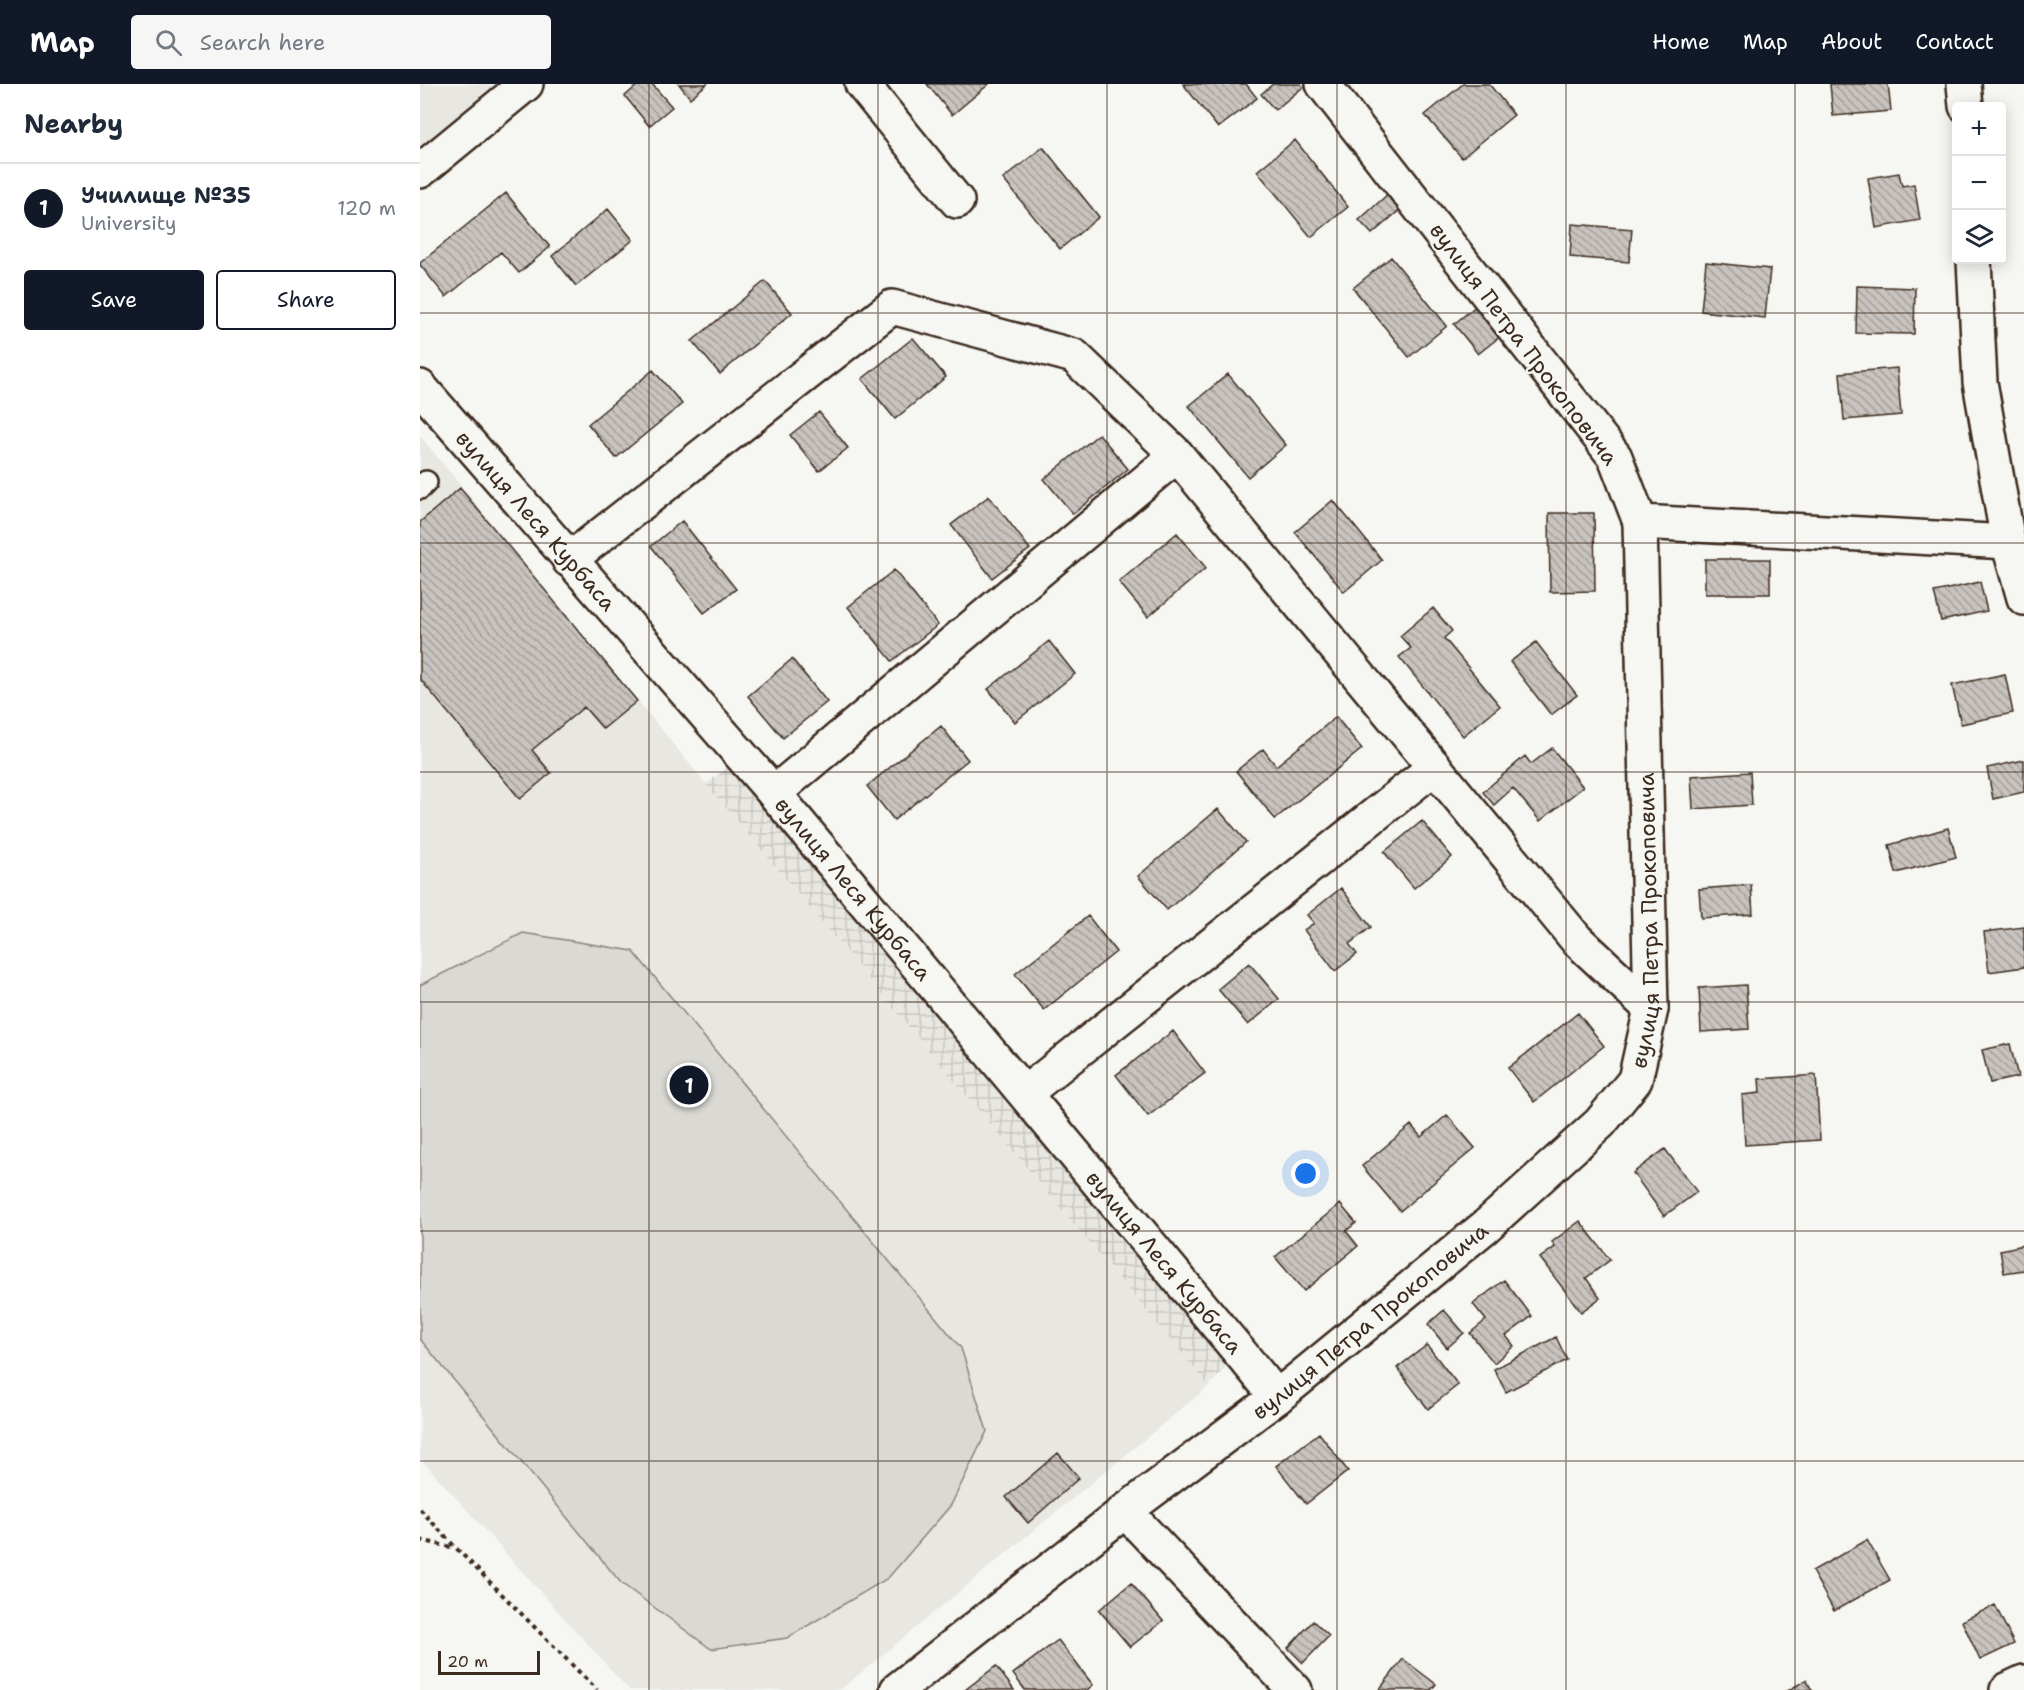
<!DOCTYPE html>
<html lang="en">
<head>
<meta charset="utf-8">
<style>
	body { margin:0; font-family:"Shantell Sans",sans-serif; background:#f6f6f7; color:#1f2937 }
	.controls { position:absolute; right:18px; top:18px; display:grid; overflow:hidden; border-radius:6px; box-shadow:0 3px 15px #0003 }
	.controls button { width:54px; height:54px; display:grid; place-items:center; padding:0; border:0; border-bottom:2px solid #e0e1e3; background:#fff; color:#1f2937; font:30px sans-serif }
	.scale { position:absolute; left:18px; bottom:15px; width:102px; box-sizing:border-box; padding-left:6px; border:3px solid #3b2a1e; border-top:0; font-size:16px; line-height:21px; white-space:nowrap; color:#3b2a1e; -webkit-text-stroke:4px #f6f6f2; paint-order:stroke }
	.you { position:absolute; left:886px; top:1090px; width:21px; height:21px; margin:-15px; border:4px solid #fff; border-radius:50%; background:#1a73e8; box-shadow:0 0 0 9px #1a73e833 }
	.badge { display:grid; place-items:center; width:39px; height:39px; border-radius:50%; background:#111827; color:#fff; font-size:20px; font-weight:700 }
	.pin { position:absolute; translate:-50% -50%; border:3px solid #fff; box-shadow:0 2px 6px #0006 }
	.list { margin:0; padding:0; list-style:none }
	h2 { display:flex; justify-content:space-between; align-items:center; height:78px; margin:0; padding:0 24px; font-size:26px }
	h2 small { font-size:20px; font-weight:400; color:#747a83 }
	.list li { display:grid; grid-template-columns:39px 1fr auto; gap:18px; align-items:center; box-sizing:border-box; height:90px; padding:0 24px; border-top:2px solid #e0e1e3 }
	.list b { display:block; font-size:22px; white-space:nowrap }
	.list p { margin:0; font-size:20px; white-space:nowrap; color:#747a83 }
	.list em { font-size:20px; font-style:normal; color:#747a83 }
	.actions { display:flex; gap:12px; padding:18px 24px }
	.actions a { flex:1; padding:14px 0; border:2px solid #111827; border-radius:6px; text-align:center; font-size:21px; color:#111827 }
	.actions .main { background:#111827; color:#fff }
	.icon { flex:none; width:33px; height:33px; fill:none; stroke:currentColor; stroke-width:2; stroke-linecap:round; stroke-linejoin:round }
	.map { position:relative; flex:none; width:1604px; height:1606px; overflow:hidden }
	header { display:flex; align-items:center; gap:36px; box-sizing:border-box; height:84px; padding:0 30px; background:#111827; color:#fff }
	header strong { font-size:28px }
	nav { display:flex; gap:33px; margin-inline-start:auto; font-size:21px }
	.search { width:420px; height:54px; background:#f6f6f7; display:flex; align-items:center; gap:15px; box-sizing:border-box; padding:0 21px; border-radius:6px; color:#747a83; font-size:22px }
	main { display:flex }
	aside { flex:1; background:#fff }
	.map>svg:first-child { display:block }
	.built { fill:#e8e7e2 }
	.industrial { fill:url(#industrial-grid) }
	.grass { fill:#dad9d3; stroke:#8a8278; stroke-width:1.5 }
	.building { fill:url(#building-back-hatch); stroke:#3b2a1e; stroke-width:1.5 }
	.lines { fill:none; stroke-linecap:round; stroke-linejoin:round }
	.service-casing { stroke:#3b2a1e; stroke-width:26 }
	.minor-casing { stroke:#3b2a1e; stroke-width:38 }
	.path { stroke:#3b2a1e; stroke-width:4; stroke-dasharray:4.5 4.5; stroke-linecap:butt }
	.service { stroke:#f6f6f2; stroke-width:21 }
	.minor { stroke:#f6f6f2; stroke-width:33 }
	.grid { fill:none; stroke:#3b2a1e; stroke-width:1.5; stroke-opacity:0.55 }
	.labels { text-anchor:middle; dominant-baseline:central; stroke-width:4.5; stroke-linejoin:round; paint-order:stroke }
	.street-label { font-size:22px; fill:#3b2a1e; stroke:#f6f6f2 }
</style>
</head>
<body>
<header>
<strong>Map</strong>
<div class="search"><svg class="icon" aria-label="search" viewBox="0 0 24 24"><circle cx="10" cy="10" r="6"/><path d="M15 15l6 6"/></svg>Search here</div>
<nav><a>Home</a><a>Map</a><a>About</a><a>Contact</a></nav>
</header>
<main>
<aside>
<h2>Nearby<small></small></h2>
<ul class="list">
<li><span class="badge">1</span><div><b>Училище №35</b><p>University</p></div><em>120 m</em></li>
</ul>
<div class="actions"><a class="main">Save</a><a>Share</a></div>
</aside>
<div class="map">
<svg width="1604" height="1606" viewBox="0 0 1604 1606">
	<defs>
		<pattern id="industrial-grid" width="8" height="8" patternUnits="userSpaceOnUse" patternTransform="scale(1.5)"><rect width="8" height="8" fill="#e8e7e2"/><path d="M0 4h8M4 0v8" fill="none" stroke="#c8c6c1"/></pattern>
		<pattern id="building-back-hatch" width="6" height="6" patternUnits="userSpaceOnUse" patternTransform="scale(1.5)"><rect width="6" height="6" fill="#c8c3be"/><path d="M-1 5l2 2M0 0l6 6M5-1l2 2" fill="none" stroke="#a49f9a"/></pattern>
	</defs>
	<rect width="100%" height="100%" fill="#f6f6f2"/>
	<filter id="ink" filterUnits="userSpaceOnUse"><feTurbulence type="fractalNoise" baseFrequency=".0167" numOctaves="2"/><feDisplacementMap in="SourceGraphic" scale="12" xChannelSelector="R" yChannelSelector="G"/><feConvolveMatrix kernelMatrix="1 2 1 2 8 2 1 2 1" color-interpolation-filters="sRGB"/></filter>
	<g filter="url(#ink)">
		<path class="built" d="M0,0H94L0,76Z
			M0,352L286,700L789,1302L420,1606H209L0,1374Z"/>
		<path class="industrial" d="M309,682L813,1276L789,1302L286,700Z"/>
		<path class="grass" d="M103,849L213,867L541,1264L567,1347L531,1421L468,1494L367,1554L291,1565L201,1499L0,1255V901Z"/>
		<path class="building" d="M219,0H232L252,23L229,42L205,12Z
			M259,0H287L270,14Z
			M507,0H569L532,31Z
			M763,0H826L837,14L798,44Z
			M853,0H881L883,3L855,26L841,10Z
			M1043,0H1069L1094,31L1042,74L1005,31Z
			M1410,0H1468L1471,27L1413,32Z
			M875,56L928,123L891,153L837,87Z
			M623,63L679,133L640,165L583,95Z
			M1479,89L1482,102L1494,100L1500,136L1456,144L1448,94Z
			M86,109L130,163L99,189L81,168L26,213L0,181V179Z
			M968,110L981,125L952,150L939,136Z
			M188,125L213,156L156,202L132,172Z
			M1152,140L1212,145L1209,178L1150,173Z
			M971,173L1027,242L989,273L933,204Z
			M1286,178L1350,185L1345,234L1281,227Z
			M345,197L372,229L300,290L272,257Z
			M1437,202L1495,204L1494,250L1436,249Z
			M1057,221L1082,251L1058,270L1034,240Z
			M493,254L526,293L475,335L442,295Z
			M1477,284L1481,331L1424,336L1420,289Z
			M233,286L262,320L196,374L168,340Z
			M808,290L866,361L828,393L769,322Z
			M399,328L428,364L399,387L370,351Z
			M679,350L708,385L653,430L624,395Z
			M40,404L217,617L183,645L164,623L112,666L131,689L100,715L0,595V438Z
			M569,412L610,465L572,494L531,441Z
			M913,416L962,476L924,508L875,448Z
			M1129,429H1174L1175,507L1130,508Z
			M262,437L316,505L284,529L231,462Z
			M757,449L786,484L728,533L699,498Z
			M1285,475H1350V510H1285Z
			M474,486L518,541L472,577L428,523Z
			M1560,498L1567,527L1521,537L1514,508Z
			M1013,524L1032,547L1024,554L1080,622L1043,652L979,573L991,564L980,552Z
			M629,557L655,590L595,638L568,605Z
			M1116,558L1157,611L1131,631L1090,578Z
			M372,575L407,618L363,654L328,612Z
			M1585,590L1593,629L1541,640L1532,601Z
			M916,633L942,665L855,735L816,687L843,665L856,682Z
			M521,642L548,676L474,736L447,702Z
			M1132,664L1163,703L1120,737L1093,704L1074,721L1063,708L1105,672L1111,680Z
			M1604,676V708L1573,715L1567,684Z
			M1330,688L1332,721L1273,725L1271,692Z
			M798,725L826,758L747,826L718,792Z
			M1002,737L1032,773L994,804L964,768Z
			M1528,744L1536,773L1476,789L1469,761Z
			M1331,801L1333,830L1281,834L1279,805Z
			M921,804L951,843L929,860L937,870L915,887L884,846L894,839L887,831Z
			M668,832L696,868L624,926L595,890Z
			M1604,843V883L1569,888L1564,848Z
			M829,879L859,915L828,941L798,905Z
			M1326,901L1329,945L1281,948L1279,904Z
			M1158,929L1184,962L1114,1018L1088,984Z
			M753,947L785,989L728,1032L696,991Z
			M1590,960L1598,993L1570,999L1562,966Z
			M1396,991L1400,1056L1325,1061L1322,1011L1340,1009L1339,995Z
			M1027,1031L1055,1064L980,1127L942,1082L991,1041L1001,1053Z
			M1245,1065L1277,1108L1244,1132L1213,1089Z
			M920,1120L936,1139L926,1147L938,1162L884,1207L855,1173Z
			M1160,1137L1190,1176L1166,1194L1180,1214L1161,1228L1120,1174L1135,1163L1132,1158Z
			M1604,1161V1186L1584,1189L1580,1166Z
			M1084,1196L1112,1232L1086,1252L1094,1262L1074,1279L1050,1249L1066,1236L1053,1220Z
			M1024,1226L1044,1249L1027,1264L1008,1240Z
			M1136,1253L1147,1276L1086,1308L1074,1285Z
			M1007,1261L1038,1301L1008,1325L977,1284Z
			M899,1349L928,1387L886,1420L856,1382Z
			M638,1369L659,1394L608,1439L586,1413Z
			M1447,1456L1470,1496L1414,1527L1392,1487Z
			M711,1499L743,1537L710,1563L679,1526Z
			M1575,1521L1594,1560L1560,1576L1542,1537Z
			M893,1537L909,1552L883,1579L868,1564Z
			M638,1556L673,1601L667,1606H605L593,1590Z
			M983,1575L1016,1600L1011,1606H959Z
			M576,1582L594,1606H545Z
			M1386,1596L1392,1606H1369Z"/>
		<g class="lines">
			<g class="service-casing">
				<path id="service" d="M0,404L6,398"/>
			</g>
			<g class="minor-casing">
				<g id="minor">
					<path d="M442,0L537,117"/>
					<path d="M1544,0L1546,22"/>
					<path d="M0,87L106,0"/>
					<path d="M1554,176L1560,298L1588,458L1604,514"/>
					<path id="s1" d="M0,303L354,709L857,1313"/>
					<path d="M1220,438L1588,458"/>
					<path d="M149,476L472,223L654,272L757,371L1157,856L1231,925"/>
					<path d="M354,709L757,371"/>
					<path d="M605,1009L1015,683"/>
					<path d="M705,1427L875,1606"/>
					<path id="s2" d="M477,1606L705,1427L857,1313L1066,1142L1180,1039L1215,996L1231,925L1220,438L1195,373L903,0"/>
					<path d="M1587,1606L1604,1598"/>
				</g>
			</g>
			<path class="path" d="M0,1425L36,1464L177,1606
				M0,1456L35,1464"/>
			<use href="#service" class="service"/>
			<use href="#minor" class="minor"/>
		</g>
	</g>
	<path class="grid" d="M229,0V1606M458,0V1606M687,0V1606M917,0V1606M1146,0V1606M1375,0V1606M0,229H1604M0,459H1604M0,688H1604M0,918H1604M0,1147H1604M0,1377H1604"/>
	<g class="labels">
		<g class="street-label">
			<text transform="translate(1104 260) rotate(53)">вулиця Петра Прокоповича</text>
			<text stroke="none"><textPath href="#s1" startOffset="177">вулиця Леся Курбаса</textPath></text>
			<text stroke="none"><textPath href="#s1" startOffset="663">вулиця Леся Курбаса</textPath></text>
			<text stroke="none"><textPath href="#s2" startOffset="1120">вулиця Петра Прокоповича</textPath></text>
			<text stroke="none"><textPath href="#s1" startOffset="1149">вулиця Леся Курбаса</textPath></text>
			<text stroke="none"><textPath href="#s2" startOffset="600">вулиця Петра Прокоповича</textPath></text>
		</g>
	</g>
</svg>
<div class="controls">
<button>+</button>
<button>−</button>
<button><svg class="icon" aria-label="layers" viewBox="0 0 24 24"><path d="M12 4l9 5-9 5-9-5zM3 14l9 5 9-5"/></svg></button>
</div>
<div class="scale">20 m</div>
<div class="you"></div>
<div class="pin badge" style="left:269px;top:1001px">1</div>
</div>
</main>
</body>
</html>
